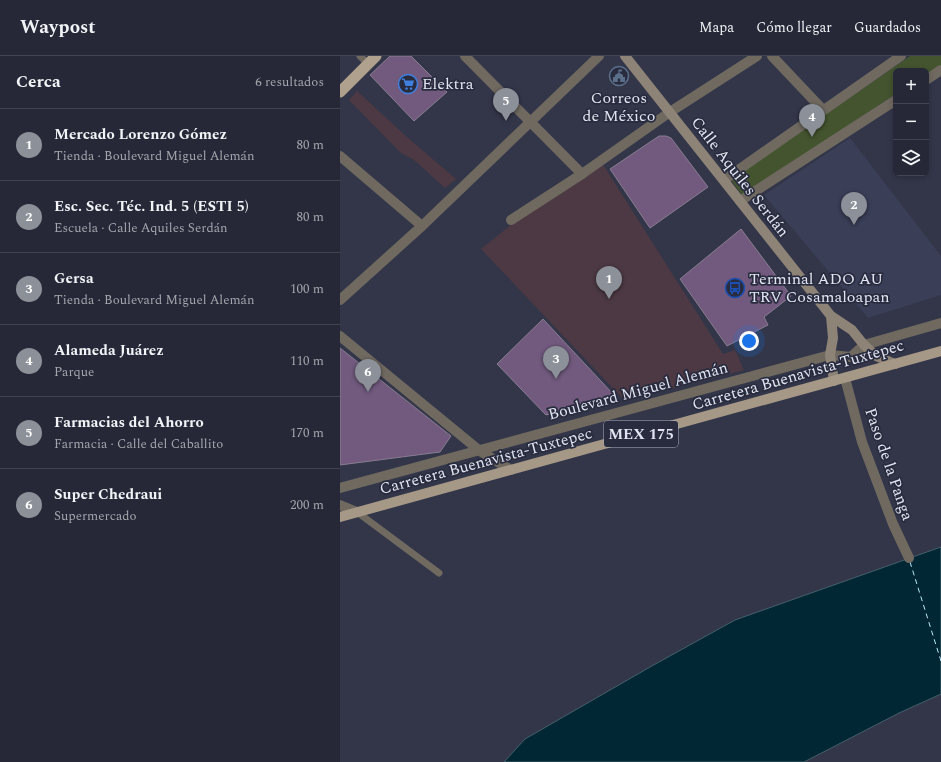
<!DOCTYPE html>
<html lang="es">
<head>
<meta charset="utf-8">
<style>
	body { margin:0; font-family:Spectral,serif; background:#2e303f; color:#f1f3f6 }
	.controls { position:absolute; right:12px; top:12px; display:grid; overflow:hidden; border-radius:6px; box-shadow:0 2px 6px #0003 }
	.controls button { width:36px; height:36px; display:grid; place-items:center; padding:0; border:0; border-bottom:1px solid #424452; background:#262837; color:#f1f3f6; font:20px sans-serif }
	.you { position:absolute; left:409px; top:285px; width:14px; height:14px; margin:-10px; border:3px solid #fff; border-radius:50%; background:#1a73e8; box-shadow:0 0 0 6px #1a73e833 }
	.badge { display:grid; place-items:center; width:26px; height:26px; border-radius:50%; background:#8c9099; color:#fff; font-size:13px; font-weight:700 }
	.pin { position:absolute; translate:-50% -33px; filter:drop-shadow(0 1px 2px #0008) }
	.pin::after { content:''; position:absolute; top:21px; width:14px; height:12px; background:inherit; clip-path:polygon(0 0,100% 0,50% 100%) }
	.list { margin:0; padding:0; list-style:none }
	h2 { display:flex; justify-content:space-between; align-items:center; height:52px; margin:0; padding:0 16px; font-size:17px }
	h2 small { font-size:13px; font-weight:400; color:#a4a6ad }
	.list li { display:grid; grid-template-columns:26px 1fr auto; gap:12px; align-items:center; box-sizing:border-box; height:72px; padding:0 16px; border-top:1px solid #424452 }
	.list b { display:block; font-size:15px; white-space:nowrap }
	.list p { margin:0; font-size:13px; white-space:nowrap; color:#a4a6ad }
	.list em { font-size:13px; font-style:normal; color:#a4a6ad }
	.icon { flex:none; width:22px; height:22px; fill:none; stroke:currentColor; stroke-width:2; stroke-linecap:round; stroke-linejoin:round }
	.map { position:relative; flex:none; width:601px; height:706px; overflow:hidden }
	header { display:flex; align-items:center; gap:24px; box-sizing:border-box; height:56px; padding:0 20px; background:#262837; border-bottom:1px solid #424452 }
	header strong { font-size:19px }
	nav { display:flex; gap:22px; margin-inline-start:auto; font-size:14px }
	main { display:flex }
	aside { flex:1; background:#262837 }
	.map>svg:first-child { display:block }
	.commercial { fill:#4c3943 }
	.built { fill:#3a3e57 }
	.green { fill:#43542f }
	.water { fill:#002733; stroke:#44606c }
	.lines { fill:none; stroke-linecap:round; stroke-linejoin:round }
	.ferry { stroke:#baeafb; stroke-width:1; stroke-dasharray:5 4; stroke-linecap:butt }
	.building { fill:#715a7e; stroke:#897d91 }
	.service { stroke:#6f6960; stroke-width:7 }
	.pedestrian { stroke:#6f6960; stroke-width:10 }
	.minor { stroke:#6f6960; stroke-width:10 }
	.tertiary { stroke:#6f6960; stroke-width:10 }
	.secondary { stroke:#8d8376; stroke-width:10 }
	.primary { stroke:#a59887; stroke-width:10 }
	.trunk { stroke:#b0a18e; stroke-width:11 }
	.labels { text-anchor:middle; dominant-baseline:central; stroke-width:3.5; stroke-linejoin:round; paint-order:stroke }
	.shield { fill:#292c3f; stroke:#aaaebc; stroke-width:1 }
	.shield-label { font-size:15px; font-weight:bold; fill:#e2e5f1 }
	.poi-label { font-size:16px; fill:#e2e5f1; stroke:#292c3f; text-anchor:start }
	.street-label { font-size:16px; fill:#e2e5f1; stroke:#292c3f }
</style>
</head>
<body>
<header>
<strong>Waypost</strong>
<nav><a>Mapa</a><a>Cómo llegar</a><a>Guardados</a></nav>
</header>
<main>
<aside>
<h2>Cerca<small>6 resultados</small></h2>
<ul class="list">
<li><span class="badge">1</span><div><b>Mercado Lorenzo Gómez</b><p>Tienda · Boulevard Miguel Alemán</p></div><em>80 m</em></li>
<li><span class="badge">2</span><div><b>Esc. Sec. Téc. Ind. 5 (ESTI 5)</b><p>Escuela · Calle Aquiles Serdán</p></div><em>80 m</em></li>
<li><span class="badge">3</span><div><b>Gersa</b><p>Tienda · Boulevard Miguel Alemán</p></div><em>100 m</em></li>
<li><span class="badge">4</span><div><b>Alameda Juárez</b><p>Parque</p></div><em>110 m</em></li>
<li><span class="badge">5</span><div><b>Farmacias del Ahorro</b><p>Farmacia · Calle del Caballito</p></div><em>170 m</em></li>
<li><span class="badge">6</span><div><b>Super Chedraui</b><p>Supermercado</p></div><em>200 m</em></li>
</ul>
</aside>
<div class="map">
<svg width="601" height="706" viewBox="0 0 601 706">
	<rect width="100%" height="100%" fill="#333649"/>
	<path class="commercial" d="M17,35L68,82L116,123L105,132L74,104L61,97L9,44Z
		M262,107L383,298L395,294L404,314L285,345L141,193L187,156Z"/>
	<path class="built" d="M510,82L601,200V239L528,262L424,139Z"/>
	<path class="green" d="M570,0H601V9L586,18V15H556V38L402,139L391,124Z"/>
	<path class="water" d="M601,491V638L559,657L464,706H164L185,683L310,611L395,564Z"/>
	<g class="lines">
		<path class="ferry" d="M570,506L601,605"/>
	</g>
	<path class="building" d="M50,0H71L107,36L74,65L30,19Z
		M319,80H326L331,82L368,131L310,172L270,113Z
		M401,173L451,240L424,261L428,269L387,290L340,223Z
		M203,263L274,339L206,359L157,308Z
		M0,292L111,380L100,396L0,409Z"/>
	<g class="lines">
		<path class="service" d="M20,0L25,5
			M17,456L99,517"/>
		<path class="pedestrian" d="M171,164L242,118"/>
		<path class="minor" d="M125,0L242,118L330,56L417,0
			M432,0L483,54
			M586,24L601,14
			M0,100L82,170
			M384,124L561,0
			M400,145L556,44
			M0,244L82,170L259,0
			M0,280L140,395L171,414
			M505,322L522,386L553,468L569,502
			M0,449L17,456"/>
		<path class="tertiary" d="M0,432L490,299L511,301L524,289L601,267"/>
		<path class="secondary" d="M285,0L491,260L512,274L524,289L536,300L555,308
			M491,260L493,282L490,299L494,325"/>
		<path class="primary" d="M0,461L601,295"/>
		<path class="trunk" d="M0,36L36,0"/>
	</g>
	<defs>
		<g id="civic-ring" transform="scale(1)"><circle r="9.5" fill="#292c3f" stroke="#5c6f8a" stroke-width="1.5"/><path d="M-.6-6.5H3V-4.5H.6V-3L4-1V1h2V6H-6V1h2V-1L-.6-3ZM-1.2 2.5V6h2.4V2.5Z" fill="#5c6f8a"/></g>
		<g id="supermarket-ring" transform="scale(1)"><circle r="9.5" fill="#292c3f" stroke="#3f7fe0" stroke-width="1.5"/><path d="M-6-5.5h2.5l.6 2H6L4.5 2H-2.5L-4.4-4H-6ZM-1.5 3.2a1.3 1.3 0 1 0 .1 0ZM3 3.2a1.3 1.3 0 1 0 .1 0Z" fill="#3f7fe0"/></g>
		<g id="bus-ring" transform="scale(1)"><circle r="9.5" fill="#292c3f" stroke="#1a4fb4" stroke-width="1.5"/><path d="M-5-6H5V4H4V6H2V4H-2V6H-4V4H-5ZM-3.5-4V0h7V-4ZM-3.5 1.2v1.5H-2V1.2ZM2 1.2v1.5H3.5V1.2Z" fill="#1a4fb4"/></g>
	</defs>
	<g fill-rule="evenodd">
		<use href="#civic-ring" x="279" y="20"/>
		<use href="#supermarket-ring" x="68" y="28"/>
		<use href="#bus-ring" x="395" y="232"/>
	</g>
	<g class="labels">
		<rect class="shield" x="264" y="365" width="74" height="26" rx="3"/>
		<g class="shield-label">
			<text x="301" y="378">MEX 175</text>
		</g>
		<g class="poi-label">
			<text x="82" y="28">Elektra</text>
			<text x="279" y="42" text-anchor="middle">Correos<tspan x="279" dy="18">de México</tspan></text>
			<text x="409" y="223">Terminal ADO AU<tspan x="409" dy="18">TRV Cosamaloapan</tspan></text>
		</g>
		<g class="street-label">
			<text transform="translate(400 121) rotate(52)">Calle Aquiles Serdán</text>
			<text transform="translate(458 319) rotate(-16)">Carretera Buenavista-Tuxtepec</text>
			<text transform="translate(298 335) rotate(-15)">Boulevard Miguel Alemán</text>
			<text transform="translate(146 405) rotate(-15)">Carretera Buenavista-Tuxtepec</text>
			<text transform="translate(549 408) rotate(71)">Paso de la Panga</text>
		</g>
	</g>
</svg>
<div class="controls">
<button>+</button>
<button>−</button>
<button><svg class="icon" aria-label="layers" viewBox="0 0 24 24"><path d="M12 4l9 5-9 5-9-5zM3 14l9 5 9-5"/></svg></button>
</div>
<div class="you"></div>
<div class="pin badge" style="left:269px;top:243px">1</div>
<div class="pin badge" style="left:514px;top:169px">2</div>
<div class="pin badge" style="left:216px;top:323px">3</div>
<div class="pin badge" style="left:472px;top:81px">4</div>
<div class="pin badge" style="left:166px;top:65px">5</div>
<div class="pin badge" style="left:28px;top:336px">6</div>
</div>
</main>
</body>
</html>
